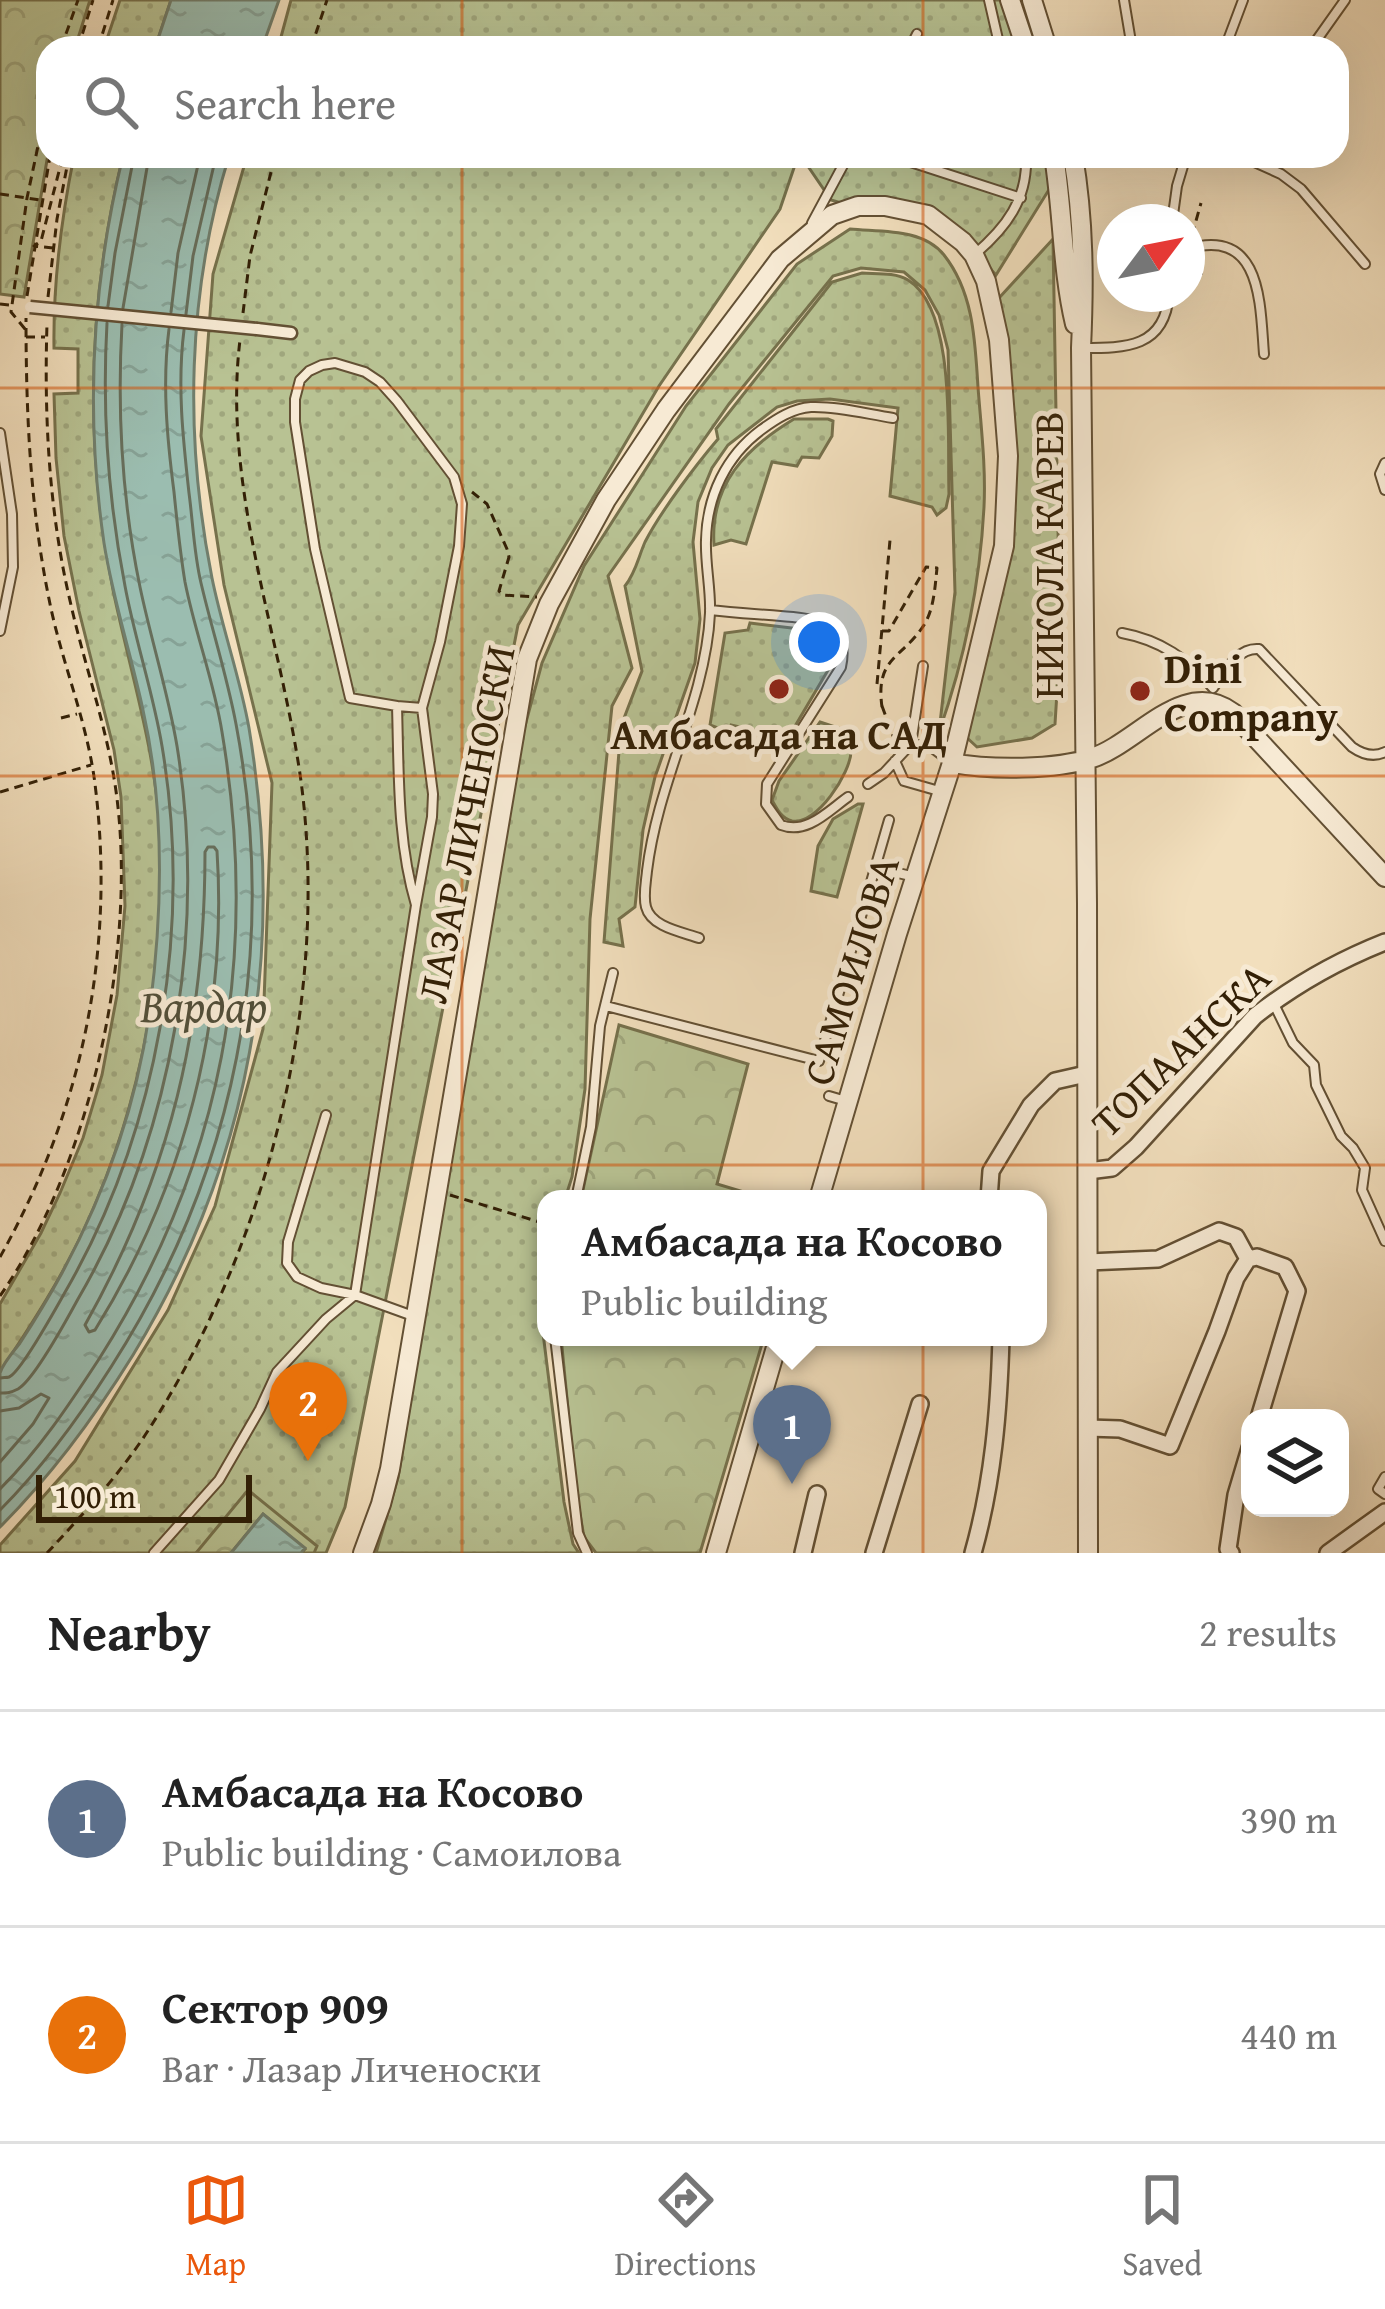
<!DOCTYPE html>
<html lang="en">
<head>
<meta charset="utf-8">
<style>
	body { margin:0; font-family:"Gentium Book Plus",serif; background:#f2f2f2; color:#222 }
	.controls { position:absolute; right:36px; bottom:36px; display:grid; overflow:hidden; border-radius:24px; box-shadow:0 12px 48px #0002 }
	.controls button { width:108px; height:108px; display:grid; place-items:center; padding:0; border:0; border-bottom:3px solid #e0e0e0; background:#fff; color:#222; font:60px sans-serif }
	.compass { position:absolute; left:1097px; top:204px; width:108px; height:108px; border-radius:50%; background:#fff; box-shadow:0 12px 48px #0002; rotate:58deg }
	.scale { position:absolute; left:36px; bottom:30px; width:216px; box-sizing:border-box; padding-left:12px; border:6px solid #332006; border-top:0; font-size:33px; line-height:42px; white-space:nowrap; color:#332006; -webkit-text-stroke:9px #f7ead4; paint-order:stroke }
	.you { position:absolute; left:819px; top:642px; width:42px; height:42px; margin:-30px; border:9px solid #fff; border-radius:50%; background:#1a73e8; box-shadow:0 0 0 18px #1a73e833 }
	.badge { display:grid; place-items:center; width:78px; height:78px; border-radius:50%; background:#ea580c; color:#fff; font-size:39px; font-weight:700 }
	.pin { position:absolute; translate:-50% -99px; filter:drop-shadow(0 3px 6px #0008) }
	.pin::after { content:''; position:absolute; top:63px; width:42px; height:36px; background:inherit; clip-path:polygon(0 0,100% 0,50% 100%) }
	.popup { position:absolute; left:537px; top:1190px; width:510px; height:156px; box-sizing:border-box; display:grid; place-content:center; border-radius:24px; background:#fff; filter:drop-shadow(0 3px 9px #0005); font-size:39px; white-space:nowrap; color:#767676 }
	.popup b { font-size:45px; color:#222 }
	.popup::after { content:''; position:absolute; left:50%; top:100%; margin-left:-24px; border:24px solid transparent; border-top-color:#fff }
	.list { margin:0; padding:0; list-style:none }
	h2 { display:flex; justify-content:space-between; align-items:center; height:156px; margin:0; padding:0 48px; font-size:51px }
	h2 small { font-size:39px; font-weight:400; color:#767676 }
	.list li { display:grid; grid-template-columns:78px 1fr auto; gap:36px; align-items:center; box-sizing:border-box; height:216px; padding:0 48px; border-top:3px solid #e0e0e0 }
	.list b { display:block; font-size:45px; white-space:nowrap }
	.list p { margin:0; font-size:39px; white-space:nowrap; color:#767676 }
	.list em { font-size:39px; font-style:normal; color:#767676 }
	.icon { flex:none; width:66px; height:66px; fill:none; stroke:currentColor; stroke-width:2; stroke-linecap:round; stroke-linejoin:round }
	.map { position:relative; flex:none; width:1385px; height:1553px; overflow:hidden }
	.search { position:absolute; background:#fff; box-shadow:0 12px 48px #0002; left:36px; right:36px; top:36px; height:132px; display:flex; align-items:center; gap:30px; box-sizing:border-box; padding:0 42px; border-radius:36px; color:#767676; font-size:45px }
	.sheet { height:588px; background:#fff }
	nav { display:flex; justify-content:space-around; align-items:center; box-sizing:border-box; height:168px; border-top:3px solid #e0e0e0; background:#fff; font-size:33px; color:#767676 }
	nav a { display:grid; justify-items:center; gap:6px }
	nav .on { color:#ea580c }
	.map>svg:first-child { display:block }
	.grass { fill:url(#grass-dots); stroke:#76714c; stroke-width:3 }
	.park { fill:url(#park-crowns); stroke:#76714c; stroke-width:3 }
	.water { fill:url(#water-ripples); stroke:#717e6c; stroke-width:3 }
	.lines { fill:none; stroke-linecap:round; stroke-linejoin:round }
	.shore { stroke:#676e5b; stroke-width:3 }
	.service-casing { stroke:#635034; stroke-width:12 }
	.pedestrian-casing { stroke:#635034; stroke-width:15 }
	.minor-casing { stroke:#635034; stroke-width:20 }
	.tertiary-casing { stroke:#635034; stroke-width:22 }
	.path { stroke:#332006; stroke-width:3; stroke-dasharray:9 6; stroke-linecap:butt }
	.service { stroke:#f7ead4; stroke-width:8 }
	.pedestrian { stroke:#f7ead4; stroke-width:10 }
	.minor { stroke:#f7ead4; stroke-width:15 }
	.tertiary { stroke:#f7ead4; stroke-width:18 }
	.pedestrian-bridge-casing { stroke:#635034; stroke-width:15; stroke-linecap:butt }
	.pedestrian-bridge { stroke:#f7ead4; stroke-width:10 }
	.grid { fill:none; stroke:#d6530b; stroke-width:3; stroke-opacity:0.55 }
	.poi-dot { fill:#8f2418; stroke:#f7ead4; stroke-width:4.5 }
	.labels { text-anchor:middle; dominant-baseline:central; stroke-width:10; stroke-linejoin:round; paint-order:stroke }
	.street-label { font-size:42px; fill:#332006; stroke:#f7ead4 }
	.poi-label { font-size:42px; font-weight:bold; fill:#332006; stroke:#f7ead4; text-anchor:start }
	.water-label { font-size:45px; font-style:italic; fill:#524f39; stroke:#f7ead4 }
</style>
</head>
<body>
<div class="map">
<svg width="1385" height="1553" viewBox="0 0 1385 1553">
	<defs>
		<pattern id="grass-dots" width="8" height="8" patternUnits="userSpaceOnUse" patternTransform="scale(3)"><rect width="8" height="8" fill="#b8c293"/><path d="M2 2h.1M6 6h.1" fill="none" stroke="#9fa67d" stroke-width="1.8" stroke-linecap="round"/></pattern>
		<pattern id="park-crowns" width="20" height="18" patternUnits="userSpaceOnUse" patternTransform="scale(3)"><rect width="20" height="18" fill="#b8c293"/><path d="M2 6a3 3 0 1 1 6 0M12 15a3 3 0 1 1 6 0" fill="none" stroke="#9fa67d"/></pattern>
		<pattern id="water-ripples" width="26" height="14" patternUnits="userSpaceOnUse" patternTransform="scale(3)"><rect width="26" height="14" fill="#9bbdb0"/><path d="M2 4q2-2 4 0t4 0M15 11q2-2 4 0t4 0" fill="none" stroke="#86a296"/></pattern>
	</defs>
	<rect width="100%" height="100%" fill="#f2dfbd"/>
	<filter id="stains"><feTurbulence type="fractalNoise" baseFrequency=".00167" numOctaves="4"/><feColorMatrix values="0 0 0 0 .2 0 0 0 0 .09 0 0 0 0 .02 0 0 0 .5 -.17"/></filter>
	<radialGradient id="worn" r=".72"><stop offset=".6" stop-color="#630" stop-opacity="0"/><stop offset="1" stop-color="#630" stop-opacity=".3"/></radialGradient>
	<path class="grass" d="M120,0H171L155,48H104Z
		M291,0H1005L1020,48H278Z
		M74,156H123C88,299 84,446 113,590C130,671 155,748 160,832C167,964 142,1102 87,1223C63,1276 32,1324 0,1372V1304L41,1233L60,1193L83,1138L102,1075L117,995L125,906L121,797L114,750L79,611L64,536L56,458L54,394L78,393V349L54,348C53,283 61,220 74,156Z
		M247,156H798L780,209L659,386L518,625L345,1507L326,1553H0V1545L75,1461L168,1310L215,1206L263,1029L272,783L224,585L201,436L213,274Z
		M801,156H1046L1050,188L996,275L938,212L848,205L831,200Z
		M850,229C881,232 923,228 944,255C974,293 975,342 978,387C981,427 986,467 984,507C980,583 964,661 939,732L955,592L948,350L939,315L925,290L904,272L861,268L833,276L729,404L608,576L632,668L612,706L590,919L585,1089L572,1177L565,1199H546L543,1333L564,1502L573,1544L579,1553H376L398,1478L512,774L542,663L584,566L686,406L797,264Z
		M1053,239L1060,644L1055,724L1032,738L977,747L964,735L1015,474L999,298Z
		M862,273C876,274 895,272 908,280C957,310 947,441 949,494L946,508L937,515L932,507L890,496L898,408L830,399L797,401L777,407L728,445L712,468L698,502L693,542L700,619L695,663L655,777L643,830L635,907L619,919L623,946L604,942L621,726L642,671L625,586C636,572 638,558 645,542C661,511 695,466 718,439L716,429L832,282Z
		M794,419H828L833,421L832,436L819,458L802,457L797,466L772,462L746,544L731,540L714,545C710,484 746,448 794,419Z
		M750,623L817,631L830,639L834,660L788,738L731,725L728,732L710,725L725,633L748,630Z
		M820,722L847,731C848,738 852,744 851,751C851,773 816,826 792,821C781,818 777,809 772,800L779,781Z
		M858,804H863L837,897L811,891L818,846L833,819Z"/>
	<path class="park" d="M0,0H90L75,48H48V154L24,297L0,294Z
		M619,1025L748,1064L717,1184L767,1199H581Z
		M561,1337H764L700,1553H596L584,1537L576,1491Z
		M248,1490L317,1546L314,1553H301L305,1549L263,1514L231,1553H196Z"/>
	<path class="water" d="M171,0H279L262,48H155Z
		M123,156H229C187,292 184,438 212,578C222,628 240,677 249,728C286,953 252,1159 133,1355C94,1418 52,1475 0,1527C0,1488 0,1448 0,1409C0,1399 0,1383 0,1373C3,1363 14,1351 20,1343C35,1320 49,1297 62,1273C106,1191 138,1100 150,1008C163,908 165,808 143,710C131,654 113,600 104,543C85,413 92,283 123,156Z
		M263,1514L305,1548L301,1553H231Z"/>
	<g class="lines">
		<path class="shore" d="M108,306L115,253L134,156
			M123,308L149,156
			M171,312L178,253L200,156
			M186,314L193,256L216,156
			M208,847H214L217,851C228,1020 184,1187 95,1330L89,1332L85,1325C171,1172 205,1026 205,852Z
			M0,1378C3,1377 6,1378 9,1377C21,1372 56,1308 64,1294C158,1132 193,930 162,746C153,692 135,640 125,586C108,499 102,411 107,323
			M0,1393C8,1393 10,1393 18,1389C35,1379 67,1319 78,1299C173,1136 207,932 177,746C168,692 151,640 140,587C122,500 117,412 122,324
			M0,1411L19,1408L41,1394L49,1398L33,1424L0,1462
			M0,1489C39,1450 69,1405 99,1359C223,1164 260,959 222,732C214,681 195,633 185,582C180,552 177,522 174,492C167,438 162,383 169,329
			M0,1510C43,1467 78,1419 111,1367C236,1172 279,952 236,724C227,676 212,630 201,583C194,554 193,523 189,493C183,439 177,385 184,330"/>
		<g class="service-casing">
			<path id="service" d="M989,0L1000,48
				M1124,0L1132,48
				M910,48L917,34
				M1225,48L1243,0
				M1311,48L1345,0
				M892,156L1021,198
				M1241,156L1281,174L1301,189L1365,264
				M1172,222L1177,186L1186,156
				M812,223L848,156
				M1187,249C1262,227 1260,303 1264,354
				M974,255C1006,228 1028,199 1026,156
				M1082,348C1126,348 1165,348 1169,294
				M0,433L12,514L13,567L0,631
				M1385,463L1380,474L1385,490
				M710,610C730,612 749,614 769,615C804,618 852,617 841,667L767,784L766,804L781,825C807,835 828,811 848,797
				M1122,633C1160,640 1188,659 1213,688
				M1213,688C1225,672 1237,647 1259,649L1352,747C1362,754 1373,758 1385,752
				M397,706L350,698L315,549L295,422V399L300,380L309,371L322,365L335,363L365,372L380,382L397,401L454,477L462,504L459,546L440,642L422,708L433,794L432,817L416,905
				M911,744L923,666
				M895,761L904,781L939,791
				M868,784L884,773L911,744L930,746L951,762
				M877,868L915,877
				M699,938C682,932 651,927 646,907C643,896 646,882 647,871C655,805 681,748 698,685C704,662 709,637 710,613C711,589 705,564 706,540C707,496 726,456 761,430C776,419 793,408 811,407C837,406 867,414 893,418
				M1273,1002L1293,1043L1314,1065L1316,1085L1341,1136L1353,1148L1365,1168L1362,1190L1385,1241
				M606,1006L819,1061L889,820
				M829,1096L846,1101
				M326,1115L288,1242L287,1263L297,1277L321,1288L355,1295L413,1316
				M576,1199L591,1127L600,1026L613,973
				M555,1337L578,1533L587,1553
				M1385,1477L1378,1489L1385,1494
				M154,1553L219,1480L260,1409L277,1372L326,1319L355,1295L416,905C397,841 399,772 397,706L422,708"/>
		</g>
		<g class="pedestrian-casing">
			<path id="pedestrian" d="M257,329L291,333"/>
		</g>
		<g class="minor-casing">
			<path id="minor" d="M1088,1171L1112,1168L1136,1147L1255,1016C1296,984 1337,961 1385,942
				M989,1199L991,1171L1031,1105L1055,1081L1086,1074
				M1088,1262L1158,1259L1219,1231L1236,1237L1248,1259
				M1088,1428L1120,1429L1170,1446L1217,1331L1236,1278L1248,1259L1257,1257L1285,1267L1297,1291L1259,1418
				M803,1553L817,1494
				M874,1553L920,1404
				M973,1553C993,1482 999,1411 1001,1337
				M1231,1553L1228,1549L1236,1495L1250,1448
				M1328,1553L1385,1512"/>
		</g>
		<g class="tertiary-casing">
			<path id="tertiary" d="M1010,0L1026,48
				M1032,0L1047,48
				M1054,156C1063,212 1062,269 1075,324
				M1073,156C1084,220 1084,284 1081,348L1087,903L1088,1553
				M952,763C991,770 1055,770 1092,758C1138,743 1184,676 1233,713L1385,877
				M363,1553L381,1504L390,1469L527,659L549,604L606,500L666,410L780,259L832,215L858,206H885L928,215L963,242L974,255L986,281L999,340L1008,456L1004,546L952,763L897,934L819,1199
				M716,1553L779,1337"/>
		</g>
		<path class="path" d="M61,48L78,0
			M78,48L93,0
			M98,48L113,0
			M311,48L327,0
			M0,194L40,200
			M1192,235L1201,203
			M53,248L34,246L41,241L63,156
			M1192,262L1202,275
			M27,296L50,156
			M48,297L57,219L69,156
			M0,304L10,305
			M243,313L250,256L275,156
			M25,329L11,312L27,198L48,99
			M26,337H45
			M472,492L487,504L507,549L509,557L499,591L503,595L537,597
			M882,631H889L926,567L937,568C935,587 934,609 924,625C902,659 875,657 882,707
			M877,684L890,540
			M882,706L895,741
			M61,718L77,714
			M0,792L91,765
			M450,1195L546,1224
			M0,1257C82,1111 116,951 95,784C87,720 61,661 49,599C30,506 26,412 26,318
			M0,1296C91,1165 138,948 116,791C107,727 85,667 71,605C49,513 44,418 47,324
			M47,1553C84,1513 122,1472 151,1426C268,1242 330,999 301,781C281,637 222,487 240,340"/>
		<use href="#service" class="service"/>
		<use href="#pedestrian" class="pedestrian"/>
		<use href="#minor" class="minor"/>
		<use href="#tertiary" class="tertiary"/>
		<g class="pedestrian-bridge-casing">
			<path id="pedestrian-bridge" d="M30,307L257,329"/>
		</g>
		<use href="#pedestrian-bridge" class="pedestrian-bridge"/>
	</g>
	<path class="grid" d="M462,0V48M923,0V48M462,156V1553M923,156V1553M0,388H1385M0,776H1385M0,1165H1385"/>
	<g class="poi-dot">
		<circle cx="779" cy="689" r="12"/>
		<circle cx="1140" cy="691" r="12"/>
	</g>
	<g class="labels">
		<g class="street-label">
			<text transform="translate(1047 555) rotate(-90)">НИКОЛА КАРЕВ</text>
			<text transform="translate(465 824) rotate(-79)">ЛАЗАР ЛИЧЕНОСКИ</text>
			<text transform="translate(850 970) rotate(-73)">САМОИЛОВА</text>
			<text transform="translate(1180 1049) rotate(-44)">ТОПААНСКА</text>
		</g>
		<g class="poi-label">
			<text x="1164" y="667">Dini<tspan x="1164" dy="48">Company</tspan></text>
			<text x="779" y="733" text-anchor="middle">Амбасада на САД</text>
		</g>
		<g class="water-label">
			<text x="204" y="1005">Вардар</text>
		</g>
	</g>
	<rect width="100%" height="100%" filter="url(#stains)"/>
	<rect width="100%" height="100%" fill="url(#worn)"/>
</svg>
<div class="controls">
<button><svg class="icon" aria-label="layers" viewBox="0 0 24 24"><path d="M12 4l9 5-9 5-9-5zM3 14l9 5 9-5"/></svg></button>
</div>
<svg class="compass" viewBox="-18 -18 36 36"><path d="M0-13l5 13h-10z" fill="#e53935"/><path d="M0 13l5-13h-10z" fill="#767676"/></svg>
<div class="scale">100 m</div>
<div class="you"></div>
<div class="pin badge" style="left:792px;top:1484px;background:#5c6f8a">1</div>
<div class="popup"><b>Амбасада на Косово</b>Public building</div>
<div class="pin badge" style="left:308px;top:1461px;background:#e8710a">2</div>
<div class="search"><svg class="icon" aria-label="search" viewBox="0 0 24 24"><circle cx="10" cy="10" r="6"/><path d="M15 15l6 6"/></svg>Search here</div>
</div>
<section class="sheet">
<h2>Nearby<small>2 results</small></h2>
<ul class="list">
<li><span class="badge" style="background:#5c6f8a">1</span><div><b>Амбасада на Косово</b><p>Public building · Самоилова</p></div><em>390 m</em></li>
<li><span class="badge" style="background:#e8710a">2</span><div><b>Сектор 909</b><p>Bar · Лазар Личеноски</p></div><em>440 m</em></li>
</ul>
</section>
<nav>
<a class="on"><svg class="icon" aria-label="map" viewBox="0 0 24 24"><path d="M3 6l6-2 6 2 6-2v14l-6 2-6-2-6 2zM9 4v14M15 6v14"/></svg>Map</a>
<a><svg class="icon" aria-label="directions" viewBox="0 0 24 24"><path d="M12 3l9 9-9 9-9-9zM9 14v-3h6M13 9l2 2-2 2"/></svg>Directions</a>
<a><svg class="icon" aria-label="saved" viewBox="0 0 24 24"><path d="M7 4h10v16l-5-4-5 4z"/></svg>Saved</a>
</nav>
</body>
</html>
